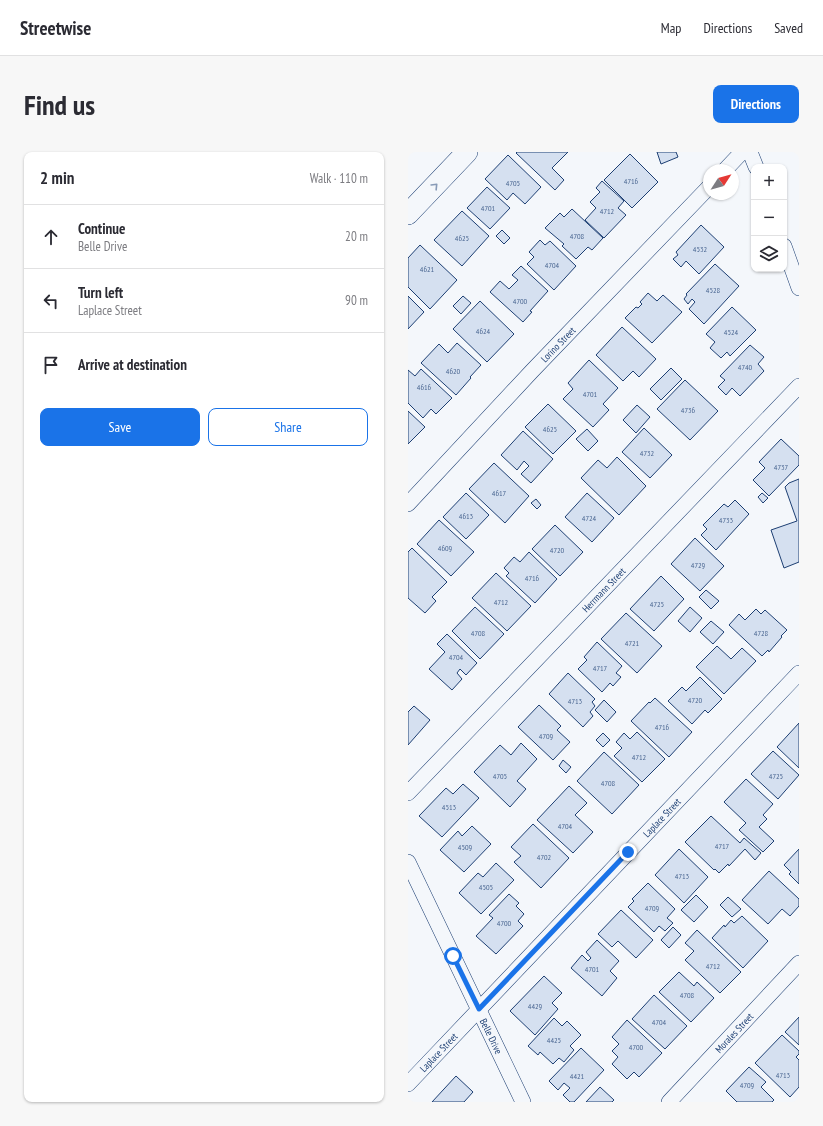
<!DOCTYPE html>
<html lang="en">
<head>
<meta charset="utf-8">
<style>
	body { margin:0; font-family:"PT Sans Narrow",sans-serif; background:#f7f7f7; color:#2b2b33 }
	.controls { position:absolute; right:12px; top:12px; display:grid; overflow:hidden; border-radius:8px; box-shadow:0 1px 3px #0004 }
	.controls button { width:36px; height:36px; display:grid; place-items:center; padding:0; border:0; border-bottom:1px solid #e1e1e2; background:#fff; color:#2b2b33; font:20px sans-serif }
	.compass { position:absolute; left:295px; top:12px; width:36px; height:36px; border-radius:50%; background:#fff; box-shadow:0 1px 3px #0004; rotate:54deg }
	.stop { position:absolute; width:12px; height:12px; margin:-9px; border:3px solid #1a73e8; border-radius:50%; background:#fff }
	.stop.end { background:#1a73e8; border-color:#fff; box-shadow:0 1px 4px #0008 }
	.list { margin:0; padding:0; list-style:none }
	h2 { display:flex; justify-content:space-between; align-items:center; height:52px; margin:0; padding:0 16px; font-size:17px }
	h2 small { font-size:13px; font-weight:400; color:#7c7c81 }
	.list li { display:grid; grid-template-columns:26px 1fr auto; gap:12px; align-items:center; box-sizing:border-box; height:64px; padding:0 16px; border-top:1px solid #e1e1e2 }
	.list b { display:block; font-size:15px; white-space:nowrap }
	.list p { margin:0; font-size:13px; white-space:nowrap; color:#7c7c81 }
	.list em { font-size:13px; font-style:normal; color:#7c7c81 }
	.actions { display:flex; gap:8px; padding:12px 16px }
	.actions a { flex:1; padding:9px 0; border:1px solid #1a73e8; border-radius:8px; text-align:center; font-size:14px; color:#1a73e8 }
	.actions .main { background:#1a73e8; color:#fff }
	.icon { flex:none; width:22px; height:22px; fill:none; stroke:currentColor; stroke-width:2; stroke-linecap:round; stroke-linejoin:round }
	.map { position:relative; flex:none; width:391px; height:950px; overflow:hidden; border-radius:8px }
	header { display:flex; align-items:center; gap:24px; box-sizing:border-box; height:56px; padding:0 20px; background:#fff; border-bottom:1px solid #e1e1e2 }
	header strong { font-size:19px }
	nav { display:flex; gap:22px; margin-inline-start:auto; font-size:14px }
	.intro { display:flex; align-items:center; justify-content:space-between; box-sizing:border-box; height:96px; padding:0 24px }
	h1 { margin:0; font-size:28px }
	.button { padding:10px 18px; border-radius:8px; background:#1a73e8; color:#fff; font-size:14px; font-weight:700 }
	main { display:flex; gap:24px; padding:0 24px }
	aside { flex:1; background:#fff; border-radius:8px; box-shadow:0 1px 3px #0004 }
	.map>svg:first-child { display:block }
	.building { fill:#d5e0f0; stroke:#1d3f73 }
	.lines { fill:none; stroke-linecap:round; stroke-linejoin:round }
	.street-casing { stroke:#1d3f73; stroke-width:16 }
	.secondary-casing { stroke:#1d3f73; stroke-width:22 }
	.street { stroke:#f4f7fb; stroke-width:15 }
	.secondary { stroke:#f4f7fb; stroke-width:21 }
	.oneway { stroke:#889bb7 }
	.route { stroke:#1a73e8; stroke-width:5 }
	.labels { text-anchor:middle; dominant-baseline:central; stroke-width:3; stroke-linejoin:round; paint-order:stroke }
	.number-label { font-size:8px; fill:#4b6792 }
	.street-label { font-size:10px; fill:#1d3f73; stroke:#f4f7fb }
</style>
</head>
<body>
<header>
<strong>Streetwise</strong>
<nav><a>Map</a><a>Directions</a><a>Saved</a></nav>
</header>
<div class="intro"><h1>Find us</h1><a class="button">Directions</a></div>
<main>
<aside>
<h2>2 min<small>Walk · 110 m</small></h2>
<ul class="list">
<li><svg class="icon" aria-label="ahead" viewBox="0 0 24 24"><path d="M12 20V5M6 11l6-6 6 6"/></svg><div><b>Continue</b><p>Belle Drive</p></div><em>20 m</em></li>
<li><svg class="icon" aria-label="left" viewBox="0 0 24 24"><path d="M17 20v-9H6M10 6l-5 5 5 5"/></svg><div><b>Turn left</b><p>Laplace Street</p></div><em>90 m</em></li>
<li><svg class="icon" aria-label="arrive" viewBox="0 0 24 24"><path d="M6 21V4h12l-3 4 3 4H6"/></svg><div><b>Arrive at destination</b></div></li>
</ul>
<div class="actions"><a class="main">Save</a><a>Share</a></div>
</aside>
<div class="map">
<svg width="391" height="950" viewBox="0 0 391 950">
	<rect width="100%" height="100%" fill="#f4f7fb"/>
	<path class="building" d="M109,0H160L144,16L156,28L147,38L108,1Z
		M249,0H268L270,5L253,12Z
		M222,2L250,30L224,56L196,28Z
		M100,3L133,35L117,52L105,41L99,48L77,27Z
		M194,29L216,49L210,56L218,63L196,86L177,68L188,56L182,50L192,40L188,36Z
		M79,35L102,56L82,77L59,56Z
		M164,57L195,86L184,98L180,95L168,107L154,94L156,92L137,76L152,61L156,65Z
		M54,59L81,84L54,114L26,88Z
		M293,73L316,95L291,122L278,109L273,115L265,107L270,103L268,100Z
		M94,78L102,86L96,92L88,84Z
		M132,88L137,93L142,89L168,114L146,138L119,112L126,105L121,100Z
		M12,93L49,128L22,157L0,135V106Z
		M307,112L331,134L296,172L281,157L287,150L284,147L280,152L276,147L279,143L278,142Z
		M113,114L140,139L122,159L124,160L115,170L82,140L92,129L101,137L110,128L104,123Z
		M240,141L249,149L255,143L274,160L244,191L217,166L228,155L230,156L234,152L232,150Z
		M0,144L16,160L0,177Z
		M55,144L63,151L53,162L45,154Z
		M72,149L106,182L79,210L45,177Z
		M324,155L348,178L322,204L319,200L313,206L302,196L307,190L298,182Z
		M214,175L248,207L231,225L225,219L215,229L188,203Z
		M49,191L73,213L62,225L63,226L48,243L13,211L31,192L40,201Z
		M342,193L356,205L350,212L356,219L332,244L324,236L318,243L310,235L317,228L312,224Z
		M181,208L210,236L195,252L201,258L185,275L155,247L165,237L160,231Z
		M263,216L274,227L253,248L242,237Z
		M13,217L44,246L28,262L23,257L15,266L0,251V218L7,224Z
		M277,228L310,259L282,288L249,257Z
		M140,252L168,279L145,302L117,275Z
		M229,253L242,265L228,281L215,268Z
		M0,259L17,275L0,292Z
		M236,276L264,303L242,326L214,300Z
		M179,277L190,289L180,299L168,287Z
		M115,279L145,307L123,331L113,322L121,314L116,309L109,318L93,303Z
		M373,287L391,304V313L361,344L345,328L357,316L351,310Z
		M209,305L238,334L211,363L173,326L190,308L199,316Z
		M86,311L121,344L97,371L61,337Z
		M391,327V410L376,416L363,378L389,369L377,335L381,331Z
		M58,341L81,363L58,387L35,365Z
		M179,341L206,366L184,390L157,365Z
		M354,341L360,346L355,351L350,345Z
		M128,347L133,353L129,357L123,351Z
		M327,348L341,362L308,398L293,383L299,377L295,373L316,352L320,355Z
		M31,368L66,400L43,424L9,392Z
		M147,373L175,400L152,424L124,397Z
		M287,386L316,414L292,439L263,412Z
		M4,396L39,430L24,445L28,449L17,461L0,446V400Z
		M121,400L149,427L127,451L98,424L101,421L96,416L106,405L112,410Z
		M88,421L123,454L99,479L64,446Z
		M253,424L276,447L246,479L222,457Z
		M298,438L311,449L303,457L291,445Z
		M67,455L96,482L72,507L44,479Z
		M282,455L294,466L282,480L270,469Z
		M348,457L353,462L357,458L379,478L373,484L374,485L361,500L360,498L354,504L321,473L331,462L337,468Z
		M218,461L254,494L229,521L193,487Z
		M303,469L316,480L305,492L292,480Z
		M39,482L69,511L58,523L52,517L49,521L54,527L44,538L21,517L37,500L29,492Z
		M189,490L214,514L208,521L213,525L205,534L202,531L194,540L170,517L179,508L176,505Z
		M309,494L323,507L334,496L348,509L316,542L288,515Z
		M160,521L187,547L184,550L187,554L182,560L185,564L175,575L141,542Z
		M292,525L314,547L300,561L297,558L284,572L260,549L274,535L278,539Z
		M247,546L284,580L261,605L223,569L241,550L242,551Z
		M196,548L208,560L199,570L187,558Z
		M131,553L153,574L149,578L162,590L145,608L110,575Z
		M6,554L22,568L0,593V560Z
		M391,571V616L369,595Z
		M229,580L257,607L234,630L206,604L214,596L208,590L216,581L222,587Z
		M195,581L202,588L195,595L188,588Z
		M113,591L129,607L109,629L118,637L102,655L66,620L92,593L103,603Z
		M365,599L391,623L370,647L343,622Z
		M196,600L231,633L204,662L169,629Z
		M155,608L163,615L158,621L151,614Z
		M338,627L365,652L355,663L359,667L351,675L366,689L355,700L331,678L338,671L316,650Z
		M55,632L71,646L34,685L11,664L38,636L45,642Z
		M161,634L179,651L167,663L185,680L165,701L129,668Z
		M303,664L332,691L336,686L353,701L347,708L337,697L321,714L320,712L311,721L307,717L306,718L277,690Z
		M125,672L161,706L133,736L106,710L113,704L103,695Z
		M64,674L83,692L56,720L32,698L50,679L54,684Z
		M271,697L300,725L276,751L247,723Z
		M391,697V732L381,722L383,720L376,713Z
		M88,711L106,728L73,762L51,741L70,721L75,725Z
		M361,719L391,747V754L382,764L374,757L360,772L334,748Z
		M240,731L267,757L259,766L265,771L257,779L251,774L246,780L220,755L226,749L224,747Z
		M101,742L111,751L108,754L116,762L110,769L115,774L88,802L68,784L85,766L81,763Z
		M288,743L300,755L286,770L273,758Z
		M320,745L333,757L324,765L312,753Z
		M213,758L245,788L228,806L210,789L204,795L190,782Z
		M334,764L360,789L335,816L304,786L316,773L317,775L323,768L326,771Z
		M265,775L273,783L261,796L253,788Z
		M289,778L333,820L312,841L277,808L286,799L277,791Z
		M189,788L211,809L202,819L209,826L194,844L163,816L174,803L180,809L183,806L178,800Z
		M271,820L286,834L289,830L306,846L283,870L251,840Z
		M136,824L154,841L144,851L150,857L127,883L102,859Z
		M246,843L279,874L257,897L224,867Z
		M391,865V893L377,880Z
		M146,866L154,874L159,869L173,883L162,894L166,898L156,910L151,906L145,912L132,900L130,903L120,894Z
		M219,868L254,901L231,925L226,920L219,927L204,912L210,905L204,899L211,892L204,885Z
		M374,883L391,899V902L388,905L391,908V935L382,945L347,911Z
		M173,896L196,918L166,950H162L155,943L162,936L156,931L150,938L141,929Z
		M341,915L358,930L353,935L366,948L364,950H329L318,939Z
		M48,924L65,940L56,950H24Z
		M192,935L206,948L204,950H178Z"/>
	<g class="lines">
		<g class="street-casing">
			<g id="street">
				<path d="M342,0L348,15"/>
				<path d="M317,18L334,0"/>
				<path d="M376,94L391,136"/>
				<path id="s1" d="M0,352L124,219L301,35"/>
				<path id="s2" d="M0,641L391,234"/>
				<path id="s3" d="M0,710L115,950"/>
				<path id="s4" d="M0,932L391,521"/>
				<path id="s5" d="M261,950L391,811"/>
			</g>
		</g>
		<g class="secondary-casing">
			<path id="secondary" d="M0,62L59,0"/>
		</g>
		<use href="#street" class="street"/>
		<use href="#secondary" class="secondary"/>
	</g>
	<defs><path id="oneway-chevron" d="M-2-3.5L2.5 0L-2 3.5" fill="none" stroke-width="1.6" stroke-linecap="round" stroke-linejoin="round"/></defs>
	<use class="oneway" href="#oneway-chevron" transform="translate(27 34) rotate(-46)"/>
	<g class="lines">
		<path class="route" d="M45,804L71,857L220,700"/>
	</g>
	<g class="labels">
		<g class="number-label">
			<text x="223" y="29">4716</text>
			<text x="105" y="31">4705</text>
			<text x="80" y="56">4701</text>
			<text x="199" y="59">4712</text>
			<text x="169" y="84">4708</text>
			<text x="54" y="86">4625</text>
			<text x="292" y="97">4532</text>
			<text x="144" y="113">4704</text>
			<text x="19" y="117">4621</text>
			<text x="305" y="138">4528</text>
			<text x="112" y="149">4700</text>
			<text x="75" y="179">4624</text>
			<text x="323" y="180">4524</text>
			<text x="337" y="215">4740</text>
			<text x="45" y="219">4620</text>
			<text x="16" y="235">4616</text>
			<text x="182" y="242">4701</text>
			<text x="280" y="258">4736</text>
			<text x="142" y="277">4625</text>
			<text x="239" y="301">4732</text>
			<text x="373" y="315">4737</text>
			<text x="91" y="341">4617</text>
			<text x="58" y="364">4613</text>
			<text x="181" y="366">4724</text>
			<text x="318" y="368">4733</text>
			<text x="37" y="396">4609</text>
			<text x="149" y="398">4720</text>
			<text x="290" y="413">4729</text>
			<text x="124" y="426">4716</text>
			<text x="93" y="450">4712</text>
			<text x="249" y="452">4725</text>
			<text x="70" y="481">4708</text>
			<text x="353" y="481">4728</text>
			<text x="224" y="491">4721</text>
			<text x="48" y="505">4704</text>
			<text x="192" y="516">4717</text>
			<text x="287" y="548">4720</text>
			<text x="167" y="549">4713</text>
			<text x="254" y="575">4716</text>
			<text x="138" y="584">4709</text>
			<text x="231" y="605">4712</text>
			<text x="92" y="624">4705</text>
			<text x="368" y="624">4725</text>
			<text x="200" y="631">4708</text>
			<text x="41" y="655">4513</text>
			<text x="157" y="674">4704</text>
			<text x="314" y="694">4717</text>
			<text x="57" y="695">4509</text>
			<text x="136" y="705">4702</text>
			<text x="274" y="724">4713</text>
			<text x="78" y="735">4505</text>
			<text x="244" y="756">4709</text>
			<text x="96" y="771">4700</text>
			<text x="305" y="814">4712</text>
			<text x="184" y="817">4701</text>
			<text x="279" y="843">4708</text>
			<text x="127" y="854">4429</text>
			<text x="251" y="870">4704</text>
			<text x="146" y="888">4425</text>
			<text x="228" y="895">4700</text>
			<text x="375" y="923">4713</text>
			<text x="169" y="924">4421</text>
			<text x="339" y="933">4709</text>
		</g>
		<g class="street-label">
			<text stroke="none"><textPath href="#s1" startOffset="219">Lorino Street</textPath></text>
			<text stroke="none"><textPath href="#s2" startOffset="282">Herrmann Street</textPath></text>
			<text stroke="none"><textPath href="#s4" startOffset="368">Laplace Street</textPath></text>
			<text stroke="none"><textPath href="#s5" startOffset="95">Morales Street</textPath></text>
			<text stroke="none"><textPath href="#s3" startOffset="193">Belle Drive</textPath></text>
			<text stroke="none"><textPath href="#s4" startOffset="44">Laplace Street</textPath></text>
		</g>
	</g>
</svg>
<div class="controls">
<button>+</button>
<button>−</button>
<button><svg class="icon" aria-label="layers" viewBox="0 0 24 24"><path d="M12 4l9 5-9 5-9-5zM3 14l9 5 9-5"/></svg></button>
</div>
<svg class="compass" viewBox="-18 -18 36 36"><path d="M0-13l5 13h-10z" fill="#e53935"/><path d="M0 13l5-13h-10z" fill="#7c7c81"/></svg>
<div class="stop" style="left:45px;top:804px"></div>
<div class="stop end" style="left:220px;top:700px"></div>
</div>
</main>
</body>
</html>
